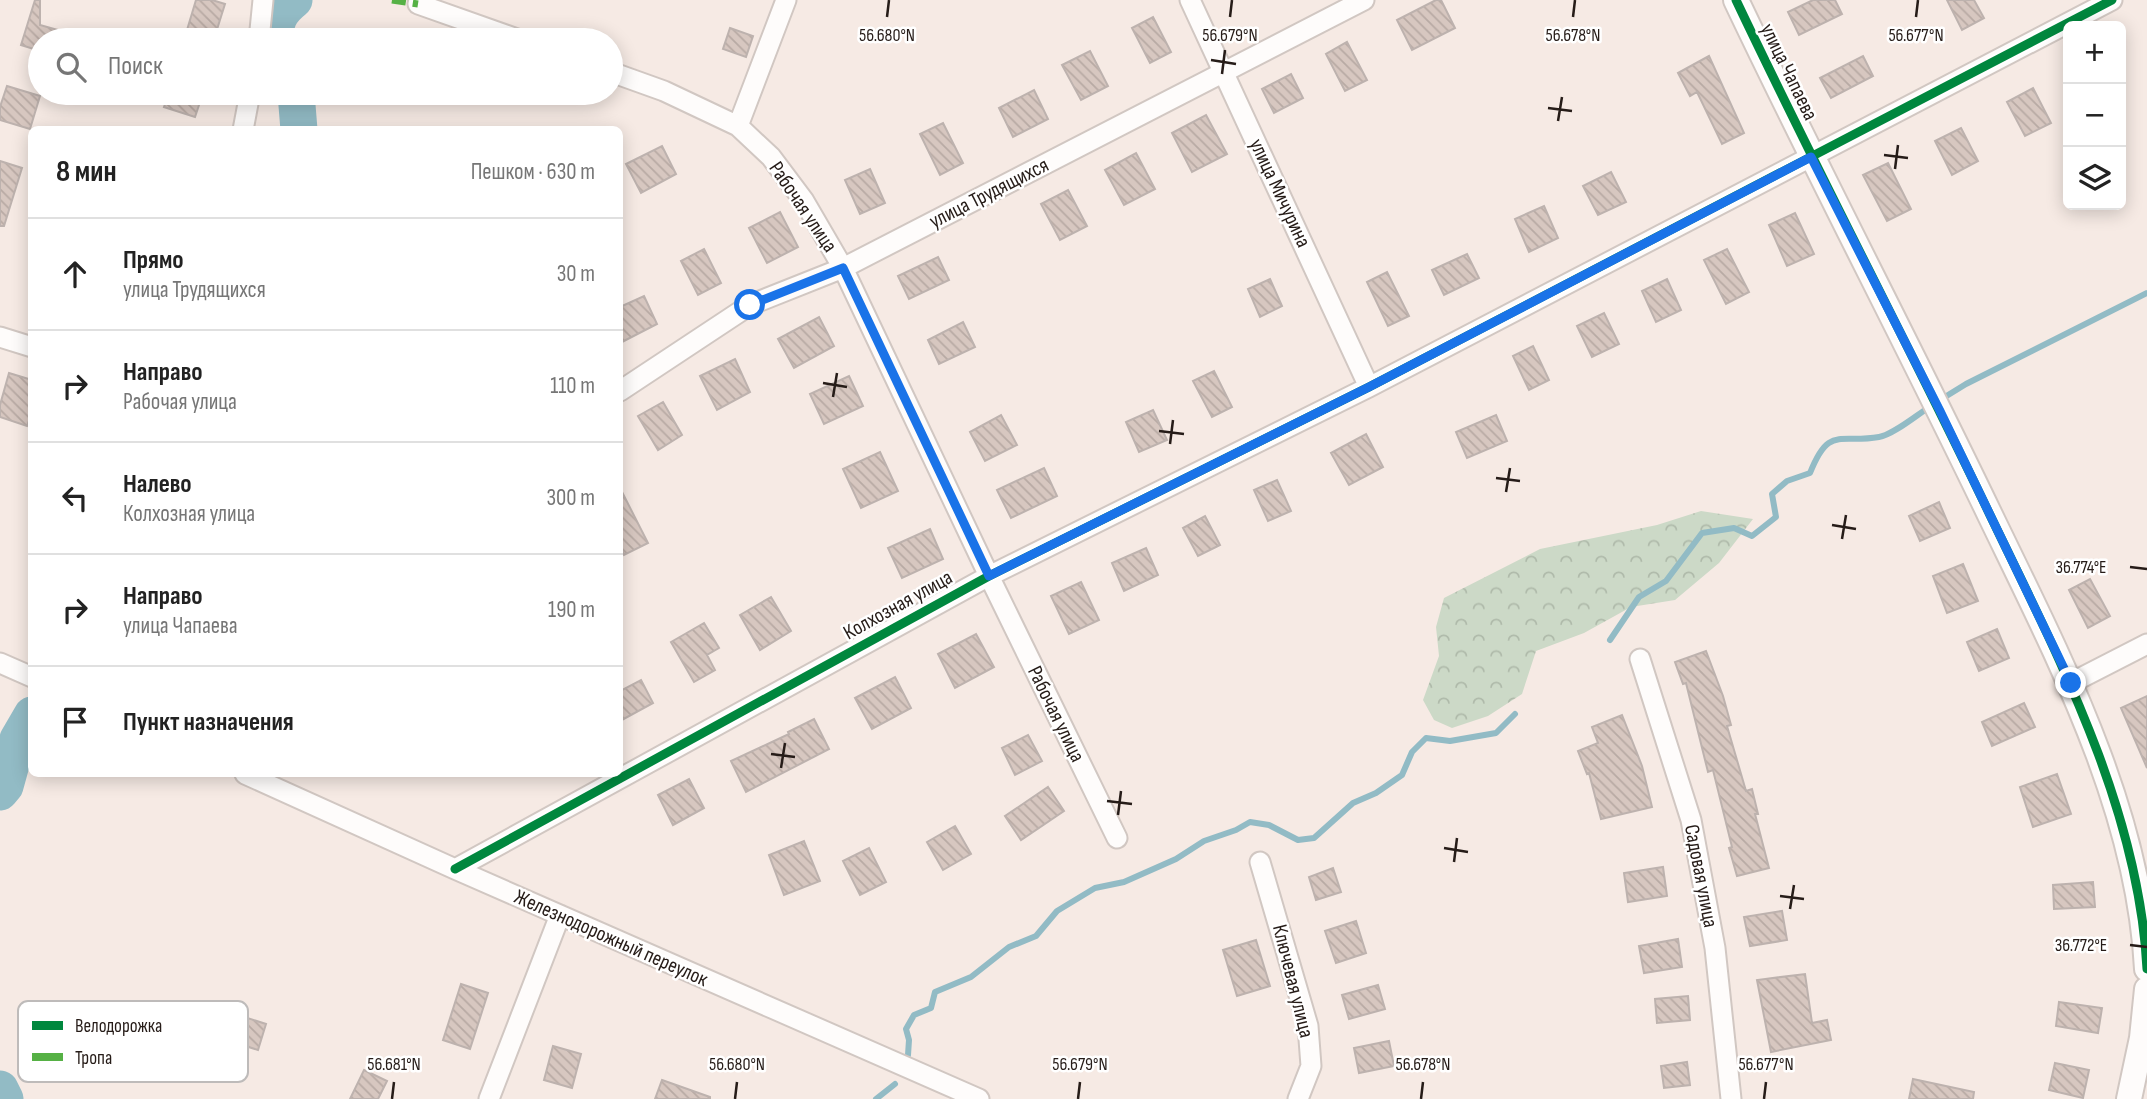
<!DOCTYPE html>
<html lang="ru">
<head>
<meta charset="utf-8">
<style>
	body { margin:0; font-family:"Sofia Sans Condensed",sans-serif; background:#f2f2f2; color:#222 }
	.controls { position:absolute; right:21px; top:21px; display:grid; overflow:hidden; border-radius:10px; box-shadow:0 4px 18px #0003 }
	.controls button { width:63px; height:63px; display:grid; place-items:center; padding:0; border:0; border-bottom:2px solid #e0e0e0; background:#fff; color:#222; font:35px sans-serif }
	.stop { position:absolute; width:21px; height:21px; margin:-16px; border:5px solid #1a73e8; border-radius:50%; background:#fff }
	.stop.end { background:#1a73e8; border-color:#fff; box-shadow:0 2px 7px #0008 }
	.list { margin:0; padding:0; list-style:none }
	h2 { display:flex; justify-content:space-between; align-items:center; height:91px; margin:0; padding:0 28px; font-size:30px }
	h2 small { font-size:23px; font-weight:400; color:#767676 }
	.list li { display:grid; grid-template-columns:46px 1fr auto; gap:21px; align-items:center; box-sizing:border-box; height:112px; padding:0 28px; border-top:2px solid #e0e0e0 }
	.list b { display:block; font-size:26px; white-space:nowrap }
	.list p { margin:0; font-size:23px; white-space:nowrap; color:#767676 }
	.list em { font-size:23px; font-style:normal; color:#767676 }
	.icon { flex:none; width:38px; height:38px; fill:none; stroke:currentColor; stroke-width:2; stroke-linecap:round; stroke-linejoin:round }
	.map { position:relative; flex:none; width:2147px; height:1099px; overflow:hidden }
	.search { position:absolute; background:#fff; box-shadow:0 4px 18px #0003; left:28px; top:28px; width:595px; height:77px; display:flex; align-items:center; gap:18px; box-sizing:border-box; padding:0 24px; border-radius:38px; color:#767676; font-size:26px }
	.panel { position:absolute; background:#fff; box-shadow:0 4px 18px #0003; left:28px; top:126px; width:595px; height:651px; border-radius:10px }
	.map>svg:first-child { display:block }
	.forest { fill:url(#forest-crowns) }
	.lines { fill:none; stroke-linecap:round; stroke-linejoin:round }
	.stream { stroke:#92bbc5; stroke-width:6 }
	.river { stroke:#92bbc5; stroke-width:37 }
	.building { fill:url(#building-back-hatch); stroke:#bdb2ae; stroke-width:2 }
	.minor-casing { stroke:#d1c7c2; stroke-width:23 }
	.tertiary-casing { stroke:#d1c7c2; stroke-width:28 }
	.minor { stroke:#fefcfb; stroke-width:19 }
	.tertiary { stroke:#fefcfb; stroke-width:24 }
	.quiet { stroke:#56b145; stroke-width:7; stroke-dasharray:14 7; stroke-linecap:butt }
	.cycleway-casing { stroke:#fff; stroke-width:13 }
	.cycleway { stroke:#00873e; stroke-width:9 }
	.route { stroke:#1a73e8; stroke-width:9 }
	.ticks { fill:none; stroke:#261c18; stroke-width:2.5 }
	.labels { text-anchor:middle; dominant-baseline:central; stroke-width:5; stroke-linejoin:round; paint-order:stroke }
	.street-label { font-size:21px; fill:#261c18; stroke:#fff }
	.key { fill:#fff; stroke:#bebbba; stroke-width:2 }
	.key-label { font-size:19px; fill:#261c18 }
	.ticks-label { font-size:18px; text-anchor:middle; fill:#261c18; stroke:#fff; stroke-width:5; stroke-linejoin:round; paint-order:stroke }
</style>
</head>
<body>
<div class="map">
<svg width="2147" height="1099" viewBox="0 0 2147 1099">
	<defs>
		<pattern id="forest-crowns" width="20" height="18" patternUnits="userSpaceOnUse" patternTransform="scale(1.75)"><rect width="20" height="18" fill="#ccd9c7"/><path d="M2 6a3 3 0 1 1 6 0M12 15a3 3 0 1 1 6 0" fill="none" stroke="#afbaaa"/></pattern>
		<pattern id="building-back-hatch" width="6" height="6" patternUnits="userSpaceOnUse" patternTransform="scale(1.75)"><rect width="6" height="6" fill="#d7c7c0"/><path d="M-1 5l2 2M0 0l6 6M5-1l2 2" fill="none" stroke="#b8aaa4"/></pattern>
	</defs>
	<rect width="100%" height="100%" fill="#f6eae4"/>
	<path class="forest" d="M1701,511L1753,519L1719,563L1675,600L1631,607L1584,633L1536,651L1522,694L1488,716L1452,728L1434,720L1423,700L1439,656L1436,627L1444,598L1540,549L1657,525Z"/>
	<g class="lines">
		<path class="stream" d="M1940,400L1966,384L2147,293
			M1610,640L1639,597L1666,581L1702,533L1734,528L1752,536L1776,517L1772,494L1787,481L1810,473C1829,425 1839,444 1879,437C1893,435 1918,414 1931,406
			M908,1055L909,1040L906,1029L914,1015L931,1008L935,992L971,977L1009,947L1036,936L1057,911L1095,888L1124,882L1176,859L1204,841L1236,830L1250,822L1269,825L1298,840L1314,838L1353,803L1376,793L1402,775L1412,752L1426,738L1450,741L1496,733L1515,714
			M876,1099L895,1084"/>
		<path class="river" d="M277,40C273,23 280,11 294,0
			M296,93L299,130
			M0,792L5,786L18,739L32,715
			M0,1089L5,1099"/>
	</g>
	<path class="building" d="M35,0H40V25L79,36L78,40H40V51L21,45Z
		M196,0H212L225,4L214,39L187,30Z
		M1436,0H1441L1455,28L1412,50L1397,20Z
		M1813,0H1835L1842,14L1799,35L1788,12Z
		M1947,0H1974L1984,18L1962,30Z
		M1153,17L1171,52L1150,63L1132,28Z
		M730,28L753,36L746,57L723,49Z
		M1347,42L1367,80L1345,91L1326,54Z
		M1090,51L1108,86L1081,100L1062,65Z
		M1709,56L1744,133L1722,144L1697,92L1690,96L1678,73Z
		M1863,56L1873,76L1831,98L1820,78Z
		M1291,74L1303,98L1274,113L1262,89Z
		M7,86L40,96L30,129L0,120V107Z
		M2033,88L2051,123L2025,136L2007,102Z
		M1034,90L1048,119L1013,137L999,108Z
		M169,93H203L195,117L164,107Z
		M1206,115L1227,154L1192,172L1172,133Z
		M943,123L963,163L940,175L920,134Z
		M1961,128L1978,161L1952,175L1935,141Z
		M662,146L676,174L641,193L626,164Z
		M1136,153L1155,189L1124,205L1105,170Z
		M0,161L22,168L4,226H0Z
		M1888,163L1911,209L1887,221L1863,175Z
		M870,169L885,203L860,214L845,180Z
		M1611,172L1626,202L1598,215L1583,186Z
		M1068,190L1087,226L1060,240L1041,204Z
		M1544,206L1558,238L1529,252L1515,219Z
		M780,212L798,247L767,263L749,228Z
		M1795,213L1814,254L1787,266L1769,225Z
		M704,249L721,283L698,295L681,261Z
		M1727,249L1749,292L1726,304L1704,260Z
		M1467,254L1479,278L1444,295L1432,270Z
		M938,257L949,280L909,299L898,276Z
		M1387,272L1409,316L1388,326L1367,282Z
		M1270,279L1282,306L1260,317L1248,289Z
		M1667,279L1681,310L1656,322L1642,291Z
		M644,296L657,324L620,343V307Z
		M1604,313L1619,344L1592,357L1577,326Z
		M819,317L834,346L794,368L778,339Z
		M963,322L975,347L939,364L928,340Z
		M1533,346L1549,380L1529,390L1513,356Z
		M735,359L750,392L717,410L700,376Z
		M1214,371L1232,407L1212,417L1193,381Z
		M9,373L32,380V412L27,426L0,417V405Z
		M849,376L863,406L824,424L810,394Z
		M663,402L682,435L658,450L638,416Z
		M1153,410L1167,440L1139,452L1126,422Z
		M1001,415L1017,445L985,461L970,432Z
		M1496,415L1507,441L1467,458L1456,432Z
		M1366,434L1383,467L1349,485L1331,453Z
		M880,452L898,491L861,508L843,469Z
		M1044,468L1057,496L1011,518L997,490Z
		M1277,480L1291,511L1268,521L1254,490Z
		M620,488L648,543L624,555L620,546Z
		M1939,502L1950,528L1920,541L1909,516Z
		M1205,516L1220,545L1198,556L1183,528Z
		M930,529L943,559L902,578L888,548Z
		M1146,548L1158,575L1124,591L1112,563Z
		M1963,564L1978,601L1947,613L1933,576Z
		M2090,579L2110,616L2088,628L2069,590Z
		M1081,582L1099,620L1069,634L1051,596Z
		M771,597L791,631L760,650L740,615Z
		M704,623L719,648L707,655L715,670L694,682L671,642Z
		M1997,629L2009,658L1979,671L1967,642Z
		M976,634L994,667L955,688L938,654Z
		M1706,651L1723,696L1731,725L1727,726L1746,791L1752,789L1758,814H1755L1769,868L1737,876L1729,848L1732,847L1713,770L1708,772L1686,683L1683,684L1675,662Z
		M895,677L911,708L872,729L855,698Z
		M641,680L653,703L620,721V691Z
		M2147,696V768L2121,708Z
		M2024,703L2035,727L1992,746L1982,722Z
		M1622,715L1642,766L1652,807L1601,819L1589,773L1587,774L1578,751L1598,743L1592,727Z
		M814,719L829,749L746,792L731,761L789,734L788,732Z
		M1028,735L1042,761L1015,775L1002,748Z
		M2057,774L2071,814L2033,827L2020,787Z
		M689,779L704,808L673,825L658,795Z
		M1048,787L1064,811L1021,840L1005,816Z
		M955,826L971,854L943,870L927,842Z
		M804,841L820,881L784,895L769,855Z
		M869,848L886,882L860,895L843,861Z
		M1663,867L1667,896L1628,902L1624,873Z
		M1333,868L1341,892L1316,900L1309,877Z
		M2093,882L2095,907L2054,909L2053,885Z
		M1782,911L1787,940L1750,946L1744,917Z
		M1356,921L1366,953L1336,963L1325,931Z
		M1678,939L1682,967L1644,973L1639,946Z
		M1256,940L1270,986L1237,996L1223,950Z
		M1805,974L1812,1023L1827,1020L1831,1040L1771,1052L1757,980Z
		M461,984L488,993L470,1049L443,1040Z
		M1378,985L1385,1009L1349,1019L1342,995Z
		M1688,996L1690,1020L1657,1023L1655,999Z
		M2059,1002L2102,1008L2098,1033L2056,1026Z
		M235,1014L266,1024L258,1050L227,1040Z
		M1389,1041L1394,1066L1359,1073L1354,1048Z
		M553,1046L581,1054L572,1088L544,1080Z
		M1687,1062L1690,1085L1664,1088L1661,1066Z
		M2055,1063L2089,1070L2083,1098L2049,1090Z
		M364,1070L387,1081L378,1099H350Z
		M1913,1079L1974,1092L1973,1099H1909Z
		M662,1080L710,1097V1099H655Z"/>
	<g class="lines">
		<g class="minor-casing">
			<path id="minor" d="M419,0L418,4L520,40
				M1190,0L1369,387
				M259,40L263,0
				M611,72L664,91L738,126L771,157L804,201L843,268L989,576L1117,838
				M738,126L786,0
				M243,130L250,93
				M0,337L32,347
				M620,391L750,305L843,268L1364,0
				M1640,659L1691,820L1715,948L1731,1099
				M0,663L32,677
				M2071,683L2147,644
				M245,774L455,869L979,1099
				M1260,862L1308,1026L1311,1066L1298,1099
				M455,869L989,576L1369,387L2112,0
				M489,1099L560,915"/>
		</g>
		<g class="tertiary-casing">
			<path id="tertiary" d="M1736,0C1818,173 1907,342 1990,515C2058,656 2139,809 2147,969
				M2129,1099L2142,1038L2147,989"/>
		</g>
		<use href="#minor" class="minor"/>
		<use href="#tertiary" class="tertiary"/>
		<path class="quiet" d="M392,0L418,4"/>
		<g class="cycleway-casing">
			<path id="cycleway" d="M1736,0C1818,173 1907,342 1990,515C2058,656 2139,809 2147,969
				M455,869L989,576L1369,387L2112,0"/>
		</g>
		<use href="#cycleway" class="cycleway"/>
	</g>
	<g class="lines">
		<path class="route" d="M750,305L843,268L989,576L1369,387L1811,157L1940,411L2071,683"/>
	</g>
	<path class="ticks" d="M887,17L889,0M1230,17L1232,0M1573,17L1575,0M1916,17L1918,0M1211,60L1236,64M1222,74L1225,50M1548,108L1572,111M1558,121L1562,97M1884,155L1908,158M1895,169L1898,145M823,383L847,387M833,397L837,373M1159,431L1184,434M1170,444L1173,420M1496,478L1520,481M1506,492L1510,468M1832,525L1856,529M1842,539L1846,515M2130,567L2147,569M771,754L795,757M781,768L785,743M1107,801L1132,804M1118,815L1121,791M1444,848L1468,852M1454,862L1457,838M1780,896L1804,899M1790,909L1794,885M2130,945L2147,947M392,1099L394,1082M735,1099L737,1082M1078,1099L1080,1082M1421,1099L1423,1082M1764,1099L1766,1082"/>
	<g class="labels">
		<g class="street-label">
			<text transform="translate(1789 72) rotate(64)">улица Чапаева</text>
			<text transform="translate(989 193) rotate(-27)">улица Трудящихся</text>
			<text transform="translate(1280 193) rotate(65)">улица Мичурина</text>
			<text transform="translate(803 207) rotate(56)">Рабочая улица</text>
			<text transform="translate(898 605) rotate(-29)">Колхозная улица</text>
			<text transform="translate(1056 714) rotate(64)">Рабочая улица</text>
			<text transform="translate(1701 876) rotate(79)">Садовая улица</text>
			<text transform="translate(611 938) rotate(24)">Железнодорожный переулок</text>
			<text transform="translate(1293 981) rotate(76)">Ключевая улица</text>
		</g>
	</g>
	<rect x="18" y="1001" width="230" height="81" rx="10" class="key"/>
	<rect x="32" y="1021" width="31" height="9" fill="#00873e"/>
	<rect x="32" y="1053" width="31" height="8" fill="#56b145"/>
	<g class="key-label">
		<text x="75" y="1032">Велодорожка</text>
		<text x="75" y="1064">Тропа</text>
	</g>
	<g class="ticks-label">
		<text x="887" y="41">56.680°N</text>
		<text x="1230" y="41">56.679°N</text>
		<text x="1573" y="41">56.678°N</text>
		<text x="1916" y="41">56.677°N</text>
		<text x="2081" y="573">36.774°E</text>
		<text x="2081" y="951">36.772°E</text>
		<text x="394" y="1070">56.681°N</text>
		<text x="737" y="1070">56.680°N</text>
		<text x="1080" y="1070">56.679°N</text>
		<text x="1423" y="1070">56.678°N</text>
		<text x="1766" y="1070">56.677°N</text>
	</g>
</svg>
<div class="controls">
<button>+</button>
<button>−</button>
<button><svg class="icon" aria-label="layers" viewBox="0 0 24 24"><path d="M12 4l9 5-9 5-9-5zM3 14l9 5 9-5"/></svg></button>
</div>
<div class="stop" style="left:750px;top:305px"></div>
<div class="stop end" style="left:2071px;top:683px"></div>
<div class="search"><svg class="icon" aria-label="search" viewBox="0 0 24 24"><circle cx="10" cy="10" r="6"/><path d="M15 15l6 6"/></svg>Поиск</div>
<section class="panel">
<h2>8 мин<small>Пешком · 630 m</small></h2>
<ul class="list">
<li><svg class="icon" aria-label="ahead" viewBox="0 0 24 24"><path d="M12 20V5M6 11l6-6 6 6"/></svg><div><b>Прямо</b><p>улица Трудящихся</p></div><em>30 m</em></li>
<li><svg class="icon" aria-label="right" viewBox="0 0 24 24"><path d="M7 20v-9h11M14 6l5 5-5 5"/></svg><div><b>Направо</b><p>Рабочая улица</p></div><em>110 m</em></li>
<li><svg class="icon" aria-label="left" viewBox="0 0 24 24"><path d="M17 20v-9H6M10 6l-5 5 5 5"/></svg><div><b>Налево</b><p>Колхозная улица</p></div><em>300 m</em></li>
<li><svg class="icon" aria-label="right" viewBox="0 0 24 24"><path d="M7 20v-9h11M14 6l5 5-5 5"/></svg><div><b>Направо</b><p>улица Чапаева</p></div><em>190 m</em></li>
<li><svg class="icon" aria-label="arrive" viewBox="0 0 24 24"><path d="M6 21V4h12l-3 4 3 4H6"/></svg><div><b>Пункт назначения</b></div></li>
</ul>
</section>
</div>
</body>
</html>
